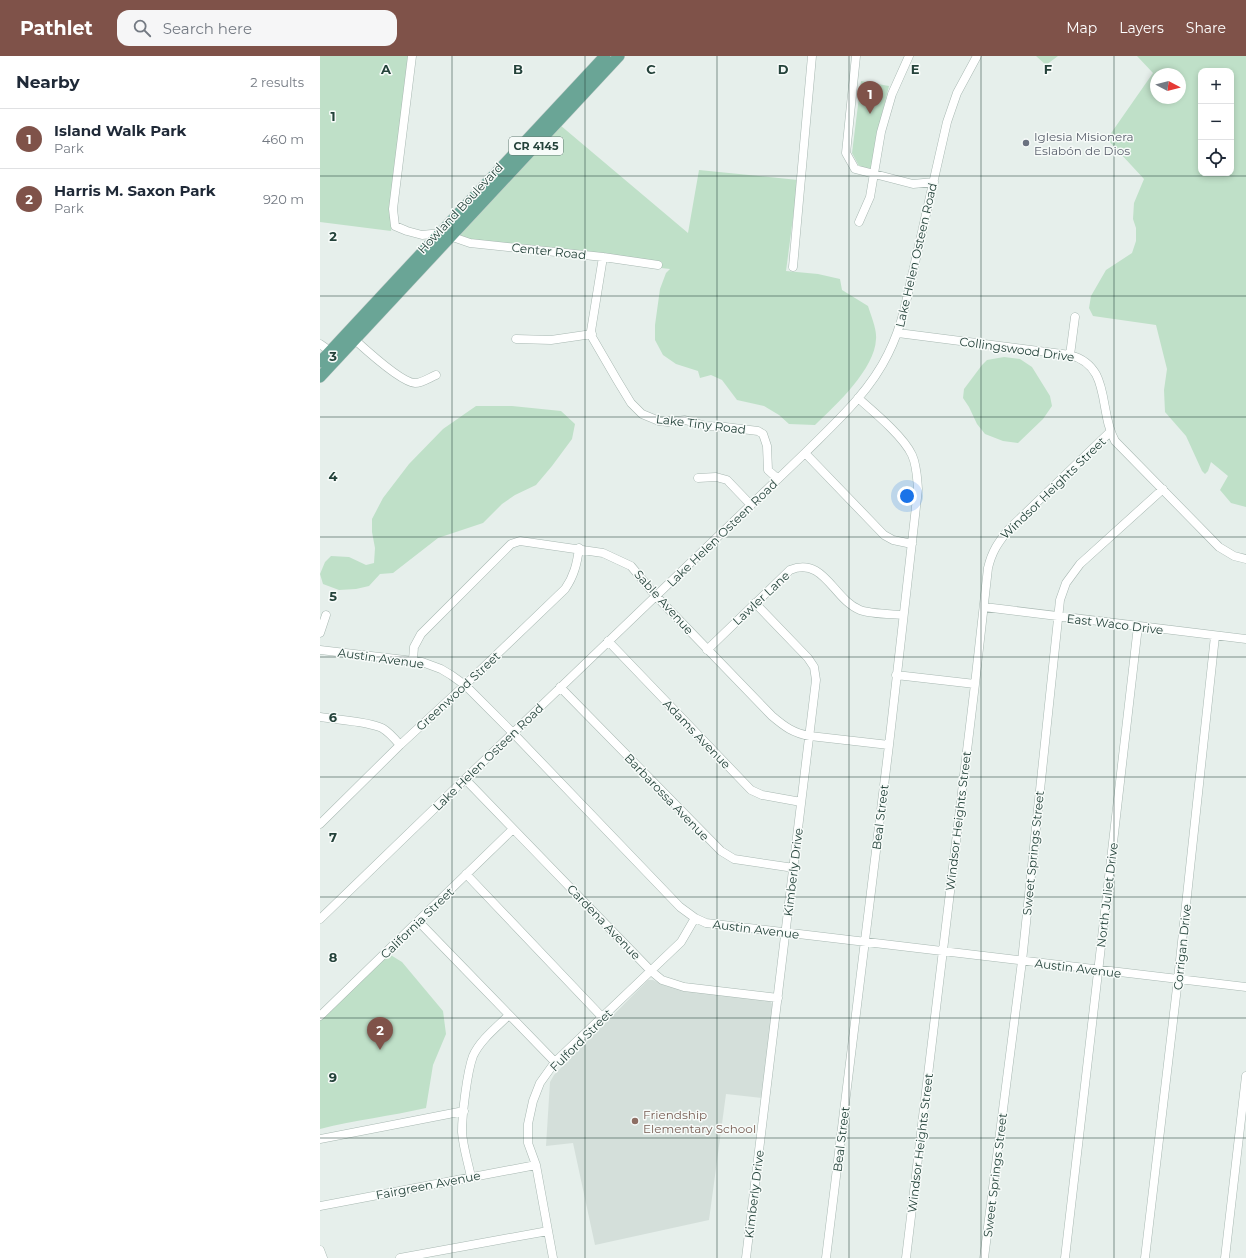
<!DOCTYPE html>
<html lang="en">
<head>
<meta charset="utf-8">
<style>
	body { margin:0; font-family:Montserrat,sans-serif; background:#f6f6f7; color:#1f2937 }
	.controls { position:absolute; right:12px; top:12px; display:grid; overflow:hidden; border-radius:8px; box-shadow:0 2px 6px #0003 }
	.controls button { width:36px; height:36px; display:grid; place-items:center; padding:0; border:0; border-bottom:1px solid #e0e1e3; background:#fff; color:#1f2937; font:20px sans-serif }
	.compass { position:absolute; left:830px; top:12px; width:36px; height:36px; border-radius:50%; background:#fff; box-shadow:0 2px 6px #0003; rotate:97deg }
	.you { position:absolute; left:587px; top:440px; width:14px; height:14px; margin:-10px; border:3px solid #fff; border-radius:50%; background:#1a73e8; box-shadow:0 0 0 6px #1a73e833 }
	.badge { display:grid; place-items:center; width:26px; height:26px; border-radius:50%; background:#7f5249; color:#fff; font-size:13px; font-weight:700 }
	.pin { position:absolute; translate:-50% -33px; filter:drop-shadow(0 1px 2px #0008) }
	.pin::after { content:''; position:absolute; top:21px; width:14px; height:12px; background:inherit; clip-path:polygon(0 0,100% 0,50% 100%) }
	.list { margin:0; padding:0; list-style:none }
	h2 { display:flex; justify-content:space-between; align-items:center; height:52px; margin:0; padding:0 16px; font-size:17px }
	h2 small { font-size:13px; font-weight:400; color:#747a83 }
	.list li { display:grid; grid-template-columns:26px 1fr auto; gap:12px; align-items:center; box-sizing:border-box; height:60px; padding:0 16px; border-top:1px solid #e0e1e3 }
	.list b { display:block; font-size:15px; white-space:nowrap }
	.list p { margin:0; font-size:13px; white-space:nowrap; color:#747a83 }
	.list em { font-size:13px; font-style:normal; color:#747a83 }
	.icon { flex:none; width:22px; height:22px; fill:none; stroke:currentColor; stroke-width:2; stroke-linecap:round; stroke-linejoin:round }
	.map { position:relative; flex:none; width:926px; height:1202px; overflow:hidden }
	header { display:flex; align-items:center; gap:24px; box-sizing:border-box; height:56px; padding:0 20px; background:#7f5249; color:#fff }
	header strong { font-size:19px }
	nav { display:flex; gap:22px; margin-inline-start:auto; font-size:14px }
	.search { width:280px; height:36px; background:#f6f6f7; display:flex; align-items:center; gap:10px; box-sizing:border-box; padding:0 14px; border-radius:12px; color:#747a83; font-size:15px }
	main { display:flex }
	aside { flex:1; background:#fff }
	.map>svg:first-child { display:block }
	.built { fill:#d4dfda }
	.green { fill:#bfe0c8; fill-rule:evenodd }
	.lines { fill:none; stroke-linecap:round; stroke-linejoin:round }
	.minor-casing { stroke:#a8b8b2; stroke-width:9 }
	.major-casing { stroke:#c2cac8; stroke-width:12 }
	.minor { stroke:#fff; stroke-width:8 }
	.major { stroke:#6aa596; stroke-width:11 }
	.grid { fill:none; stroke:#24423a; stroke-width:1; stroke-opacity:0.55 }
	.worship-dot { fill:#6b7280; stroke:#f7fbf9; stroke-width:1.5 }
	.education-dot { fill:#8d6e63; stroke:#f7fbf9; stroke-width:1.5 }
	.labels { text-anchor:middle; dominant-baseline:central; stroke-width:3; stroke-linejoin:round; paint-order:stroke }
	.shield { fill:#f7fbf9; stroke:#637a73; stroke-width:1 }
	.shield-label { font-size:11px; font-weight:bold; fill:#24423a }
	.worship-label { font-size:12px; fill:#5b616d; stroke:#f7fbf9; text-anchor:start }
	.street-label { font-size:12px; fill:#24423a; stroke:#f7fbf9 }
	.education-label { font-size:12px; fill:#785e54; stroke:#f7fbf9; text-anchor:start }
	.grid-label { font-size:13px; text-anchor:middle; font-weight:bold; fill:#24423a; stroke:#f7fbf9; stroke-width:3; stroke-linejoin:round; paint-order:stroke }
</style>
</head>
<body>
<header>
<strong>Pathlet</strong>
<div class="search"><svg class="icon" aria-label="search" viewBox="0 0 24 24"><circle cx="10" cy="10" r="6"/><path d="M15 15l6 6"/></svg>Search here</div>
<nav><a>Map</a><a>Layers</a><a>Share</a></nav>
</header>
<main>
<aside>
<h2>Nearby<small>2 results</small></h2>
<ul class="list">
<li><span class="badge">1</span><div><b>Island Walk Park</b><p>Park</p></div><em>460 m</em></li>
<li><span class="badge">2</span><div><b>Harris M. Saxon Park</b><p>Park</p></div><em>920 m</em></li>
</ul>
</aside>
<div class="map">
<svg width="926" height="1202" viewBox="0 0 926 1202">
	<rect width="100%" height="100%" fill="#e6efeb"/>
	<path class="built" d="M328,924H333L346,930L450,945L454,951L442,1042L406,1038L389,1164L275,1189L253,1087L226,1090L230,1026L234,1019Z"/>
	<path class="green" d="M0,0H89L71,175L0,166Z
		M716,0H738L726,9Z
		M817,0H926V451L911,447L900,434L908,420L891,406L888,415L885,418L882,415L866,380L845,356L844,334L847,313L836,269L773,260L769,252L771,240L786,214L812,197L816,185V172L813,163L814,147L824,123L787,83L833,17ZM881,15H911V117H881ZM836,18H860V42H836Z
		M541,25L569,30L555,86L554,110L550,113L539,110L532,97Z
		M240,69L368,177L379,114L478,124L466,215L498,218L520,223L522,234L548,250C551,260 557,273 556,283C555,313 516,349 495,369L469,368L459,359L444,350L417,344L402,324L391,319L380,322L378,315L356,308L343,299L335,284V269L340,233L346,217L350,213L341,212L342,206L280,197L151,184L137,179Z
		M684,301L700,303L712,311L730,340L732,350L723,363L698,387L683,385L665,378L657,368L649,351L643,342L644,333L662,309L667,304Z
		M156,350H192L241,355L255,368L252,383L232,410L216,429L195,439L182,448L163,467L118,482L73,517L60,518L49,530L36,533L19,534L3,528L0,518L5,506L11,500L29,501L46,509L54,507L55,492L52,476V463L63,442L89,408L123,373Z
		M69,898L82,906L123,955L126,978L113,1009L106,1052C71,1060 35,1064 0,1073V964Z"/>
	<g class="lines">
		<g class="minor-casing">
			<path id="minor" d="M92,0L73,153L75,170L87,175L102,179L121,177L150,187L283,201L338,209
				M536,0L526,97L535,113L593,128L614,126
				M539,166L550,141L561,76L572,38L589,0
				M283,201L271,275L272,281L297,324L311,347L322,358L339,365L348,366L365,364L386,370L405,371L438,375L443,378L447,390L448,414L458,423
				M473,211L492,0
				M578,277L750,299C792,310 778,355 795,385L899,491L914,500L926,503
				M196,283L231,284L272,278
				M35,284C46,294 82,327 95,327C102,327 109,322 116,319
				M0,288L10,295
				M750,299L755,261
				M485,397L564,479L573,484L592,488
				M378,422L396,421L407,424L431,449
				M664,551L926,583
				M0,577L6,559
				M288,585L431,734L442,739L481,746
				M0,594L102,606L121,613L131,619L145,629L193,677L360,851L375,862L386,867L926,931
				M387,594L470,514C504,500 513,543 540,554C550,558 571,558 583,559
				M93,604L94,591L101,578L191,488L200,485L283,497L311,510L336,540L452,660C465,671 473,677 490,680L569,689
				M576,619L655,628
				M240,631L401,795L414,803L474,812
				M0,661C17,664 47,665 62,672C69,676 75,683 80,689
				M145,723L331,915L342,924L364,931L458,942
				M0,768L80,689L145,629L245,533C254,520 257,508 259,492
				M146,818L283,962
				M0,863L145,723L485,397C515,367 549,337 568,298C575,284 580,270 584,255L627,66L637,37L657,0
				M98,865L235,1006
				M0,960L193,773
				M0,1083L144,1055
				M151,1121C148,1106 143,1091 142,1076C142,1059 147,1016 153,1000C160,984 177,971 189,959
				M0,1150L216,1109
				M0,1194L3,1202
				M80,1202L228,1175
				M233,1202L216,1109L208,1087V1068L213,1045L220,1027L235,1006L361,886L375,862
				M426,1202L496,624L494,611L488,602L435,547
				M506,1202L569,689L598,433C597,422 597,410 592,399C584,381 554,356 538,342
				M586,1202L655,628L668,512C672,495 678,487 688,474L790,376
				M664,1202L702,905L740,544L746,527L760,508L843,433
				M745,1202L818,570
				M825,1202L858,923L895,580
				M905,1202L926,1020"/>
		</g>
		<g class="major-casing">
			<path id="major" d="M0,306L285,0
				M0,321L299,0"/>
		</g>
		<use href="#minor" class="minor"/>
		<use href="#major" class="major"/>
	</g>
	<path class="grid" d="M132,0V1202M265,0V1202M397,0V1202M529,0V1202M661,0V1202M794,0V1202M0,120H926M0,240H926M0,361H926M0,481H926M0,601H926M0,721H926M0,841H926M0,962H926M0,1082H926"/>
	<circle class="worship-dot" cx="706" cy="87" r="4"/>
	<circle class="education-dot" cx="315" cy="1065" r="4"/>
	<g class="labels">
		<rect class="shield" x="189" y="81" width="54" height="18" rx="3"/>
		<g class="shield-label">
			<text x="216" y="90">CR 4145</text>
		</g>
		<g class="worship-label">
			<text x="714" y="80">Iglesia Misionera<tspan x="714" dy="14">Eslabón de Dios</tspan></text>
		</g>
		<g class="street-label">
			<text transform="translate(140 152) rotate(-47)">Howland Boulevard</text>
			<text transform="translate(229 195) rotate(6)">Center Road</text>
			<text transform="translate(596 199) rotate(-77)">Lake Helen Osteen Road</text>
			<text transform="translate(697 293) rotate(8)">Collingswood Drive</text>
			<text transform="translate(381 368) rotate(7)">Lake Tiny Road</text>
			<text transform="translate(733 432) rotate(-44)">Windsor Heights Street</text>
			<text transform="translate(402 477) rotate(-44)">Lake Helen Osteen Road</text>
			<text transform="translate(441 542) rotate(-43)">Lawler Lane</text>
			<text transform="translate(344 546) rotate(48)">Sable Avenue</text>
			<text transform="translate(795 568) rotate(7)">East Waco Drive</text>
			<text transform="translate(61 602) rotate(8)">Austin Avenue</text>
			<text transform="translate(138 635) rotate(-43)">Greenwood Street</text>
			<text transform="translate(377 678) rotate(46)">Adams Avenue</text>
			<text transform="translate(168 701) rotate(-44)">Lake Helen Osteen Road</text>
			<text transform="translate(347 741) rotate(46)">Barbarossa Avenue</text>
			<text transform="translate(560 761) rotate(-83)">Beal Street</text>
			<text transform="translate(638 765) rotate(-83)">Windsor Heights Street</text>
			<text transform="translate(713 797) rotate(-84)">Sweet Springs Street</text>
			<text transform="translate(473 816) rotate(-83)">Kimberly Drive</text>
			<text transform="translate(787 839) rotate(-83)">North Juliet Drive</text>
			<text transform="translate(284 866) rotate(46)">Cardena Avenue</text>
			<text transform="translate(97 867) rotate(-44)">California Street</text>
			<text transform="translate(436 873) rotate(7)">Austin Avenue</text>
			<text transform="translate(862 891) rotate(-84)">Corrigan Drive</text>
			<text transform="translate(758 912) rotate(7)">Austin Avenue</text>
			<text transform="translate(261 984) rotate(-45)">Fulford Street</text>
			<text transform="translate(521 1083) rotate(-83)">Beal Street</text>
			<text transform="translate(600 1087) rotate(-83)">Windsor Heights Street</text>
			<text transform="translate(675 1119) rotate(-83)">Sweet Springs Street</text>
			<text transform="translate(108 1129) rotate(-11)">Fairgreen Avenue</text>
			<text transform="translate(434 1138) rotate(-83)">Kimberly Drive</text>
		</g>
		<g class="education-label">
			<text x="323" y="1058">Friendship<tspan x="323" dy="14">Elementary School</tspan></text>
		</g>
	</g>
	<g class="grid-label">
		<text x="66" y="18">A</text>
		<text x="198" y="18">B</text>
		<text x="331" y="18">C</text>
		<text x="463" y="18">D</text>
		<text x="595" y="18">E</text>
		<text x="728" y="18">F</text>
		<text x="13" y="65">1</text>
		<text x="13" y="185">2</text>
		<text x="13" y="305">3</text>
		<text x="13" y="425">4</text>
		<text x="13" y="545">5</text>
		<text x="13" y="666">6</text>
		<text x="13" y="786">7</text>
		<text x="13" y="906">8</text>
		<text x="13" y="1026">9</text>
	</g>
</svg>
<div class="controls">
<button>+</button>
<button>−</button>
<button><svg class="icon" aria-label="locate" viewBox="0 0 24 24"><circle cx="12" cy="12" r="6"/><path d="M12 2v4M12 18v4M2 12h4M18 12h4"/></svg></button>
</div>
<svg class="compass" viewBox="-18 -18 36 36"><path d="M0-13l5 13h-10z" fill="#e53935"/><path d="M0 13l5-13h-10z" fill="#747a83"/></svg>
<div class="you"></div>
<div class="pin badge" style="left:550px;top:58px">1</div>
<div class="pin badge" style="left:60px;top:994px">2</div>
</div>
</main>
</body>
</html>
